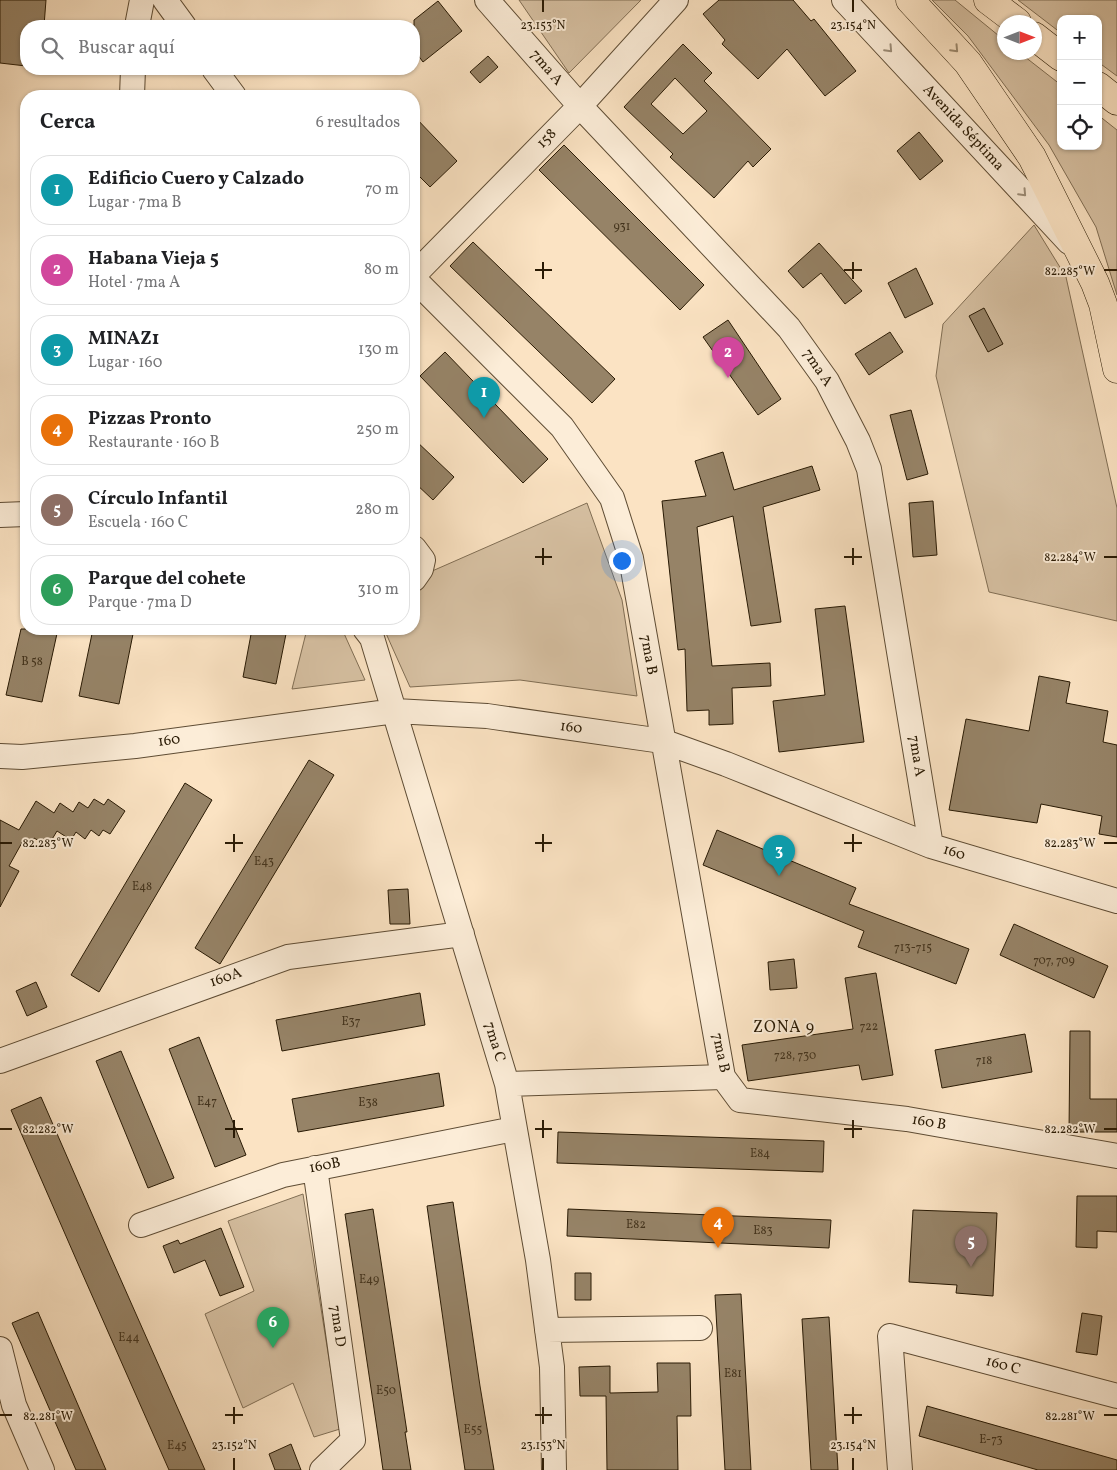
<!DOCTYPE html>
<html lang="es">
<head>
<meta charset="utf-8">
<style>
	body { margin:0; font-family:Vollkorn,serif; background:#f2f2f2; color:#202124 }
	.controls { position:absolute; right:15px; top:15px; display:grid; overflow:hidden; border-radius:10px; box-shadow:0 1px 4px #0004 }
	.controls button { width:45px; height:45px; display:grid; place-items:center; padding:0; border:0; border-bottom:1px solid #e0e0e0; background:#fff; color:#202124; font:25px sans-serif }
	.compass { position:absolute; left:997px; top:15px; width:45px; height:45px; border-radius:50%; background:#fff; box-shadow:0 1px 4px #0004; rotate:90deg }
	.you { position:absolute; left:621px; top:560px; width:18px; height:18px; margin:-12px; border:4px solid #fff; border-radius:50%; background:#1a73e8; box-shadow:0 0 0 8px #1a73e833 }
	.badge { display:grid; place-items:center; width:32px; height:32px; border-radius:50%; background:#7c3aed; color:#fff; font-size:16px; font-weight:700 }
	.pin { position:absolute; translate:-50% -41px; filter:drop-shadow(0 1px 2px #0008) }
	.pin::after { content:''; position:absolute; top:26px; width:18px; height:15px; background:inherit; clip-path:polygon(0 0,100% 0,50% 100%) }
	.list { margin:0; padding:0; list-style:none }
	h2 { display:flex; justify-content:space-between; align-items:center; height:65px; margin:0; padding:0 20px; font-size:21px }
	h2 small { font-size:16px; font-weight:400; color:#757577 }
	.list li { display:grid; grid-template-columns:32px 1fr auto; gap:15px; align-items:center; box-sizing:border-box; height:70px; margin:0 10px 10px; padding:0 10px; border:1px solid #e0e0e0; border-radius:20px }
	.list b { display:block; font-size:19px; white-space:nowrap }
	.list p { margin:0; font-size:16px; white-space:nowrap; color:#757577 }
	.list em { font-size:16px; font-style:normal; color:#757577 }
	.icon { flex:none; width:28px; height:28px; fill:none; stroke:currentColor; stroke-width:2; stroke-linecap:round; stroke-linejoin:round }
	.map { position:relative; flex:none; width:1117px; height:1470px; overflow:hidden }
	.search { position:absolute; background:#fff; box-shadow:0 1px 4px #0004; left:20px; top:20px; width:400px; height:55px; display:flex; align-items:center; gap:12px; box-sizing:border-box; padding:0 18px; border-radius:20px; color:#757577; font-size:19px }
	.panel { position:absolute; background:#fff; box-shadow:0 1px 4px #0004; left:20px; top:90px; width:400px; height:545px; border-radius:20px }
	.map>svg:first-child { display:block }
	.green { fill:#d7c1a3; stroke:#806e54 }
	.building { fill:#968367; stroke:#291a04; fill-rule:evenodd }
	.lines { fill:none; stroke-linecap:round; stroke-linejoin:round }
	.minor-casing { stroke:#5e4c34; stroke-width:26 }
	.major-casing { stroke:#291a04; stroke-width:29 }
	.minor { stroke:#fcedd8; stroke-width:24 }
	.major { stroke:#fbe3c3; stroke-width:28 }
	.oneway { stroke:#9d8e79 }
	.oneway2 { stroke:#9c896d }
	.ticks { fill:none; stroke:#291a04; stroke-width:2 }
	.labels { text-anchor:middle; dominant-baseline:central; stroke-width:4; stroke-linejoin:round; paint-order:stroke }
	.number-label { font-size:12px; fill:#44341d }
	.street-label { font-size:15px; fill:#291a04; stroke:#fcedd8 }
	.neighbourhood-label { font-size:16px; letter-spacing:1px; fill:#291a04; stroke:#fcedd8 }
	.ticks-label { font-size:12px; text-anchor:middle; fill:#291a04; stroke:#fcedd8; stroke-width:4; stroke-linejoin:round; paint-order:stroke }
</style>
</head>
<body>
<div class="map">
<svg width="1117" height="1470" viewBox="0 0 1117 1470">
	<rect width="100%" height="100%" fill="#fbe3c3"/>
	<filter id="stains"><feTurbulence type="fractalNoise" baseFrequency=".004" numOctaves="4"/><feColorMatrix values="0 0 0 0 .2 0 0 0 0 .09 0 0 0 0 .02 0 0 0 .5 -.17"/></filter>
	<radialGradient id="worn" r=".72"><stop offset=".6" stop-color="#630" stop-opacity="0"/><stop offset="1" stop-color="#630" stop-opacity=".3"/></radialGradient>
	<path class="green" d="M519,0H641L569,73Z
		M932,0H955L1004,40V52L1020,53L1061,85V146H1098V115L1117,130V295L1096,227L1049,145L968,36Z
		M1018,0H1117V76L1098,62V19H1061V33Z
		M1034,225L1066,277L1117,508V621L989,592L936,376L943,324Z
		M587,503L622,600L637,696L520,680L410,687L384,629H414V579Z
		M307,629H342L365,680L292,689Z
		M303,1194L340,1429L314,1437L293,1383L243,1408L205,1314L254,1291L228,1221Z"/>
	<path class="building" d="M0,0H46L44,26H26V66L0,63Z
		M719,0H793L811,21L814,19L856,71L825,96L787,49L758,79L722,44L725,40L703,14Z
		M438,1L462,31L423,62L414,50V20Z
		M683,44L712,73L704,81L771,149L753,167L748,161L714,198L670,157L673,154L624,107ZM675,78L707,111L683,134L651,104Z
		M488,56L498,67L480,83L470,72Z
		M414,116L457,161L430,187L414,171Z
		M919,132L943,161L920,180L897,151Z
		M564,145L704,285L680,310L539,170Z
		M473,242L615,379L592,403L450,266Z
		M819,243L862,291L845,304L821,273L803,288L788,271Z
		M916,268L933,304L905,318L888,283Z
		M984,308L1003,344L988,352L969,316Z
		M728,320L781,399L758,415L703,337Z
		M890,332L903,352L869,375L855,354Z
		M445,352L548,459L523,483L420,376Z
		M911,410L928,474L907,480L890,415Z
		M414,439L454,477L433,500L414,482Z
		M723,452L734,490L812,466L820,490L763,507L781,622L751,626L733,516L697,527L712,666L770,663L771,686L732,688L733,724L709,725V710L687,711L685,649L678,650L662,501L706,496L695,461Z
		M933,501L937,555L913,557L909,503Z
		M845,606L864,742L779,752L773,701L825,695L815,609Z
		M21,629H58L42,702L6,695Z
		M93,629H134L119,704L79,696Z
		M252,629H287L276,684L243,677Z
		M1039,676L1070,682L1066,703L1108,711L1103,742L1117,745V837L1099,834L1102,816L1041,804L1037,823L949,810L966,719L1029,731Z
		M309,760L334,775L220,964L195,948Z
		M185,783L212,800L99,992L71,975Z
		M94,799L104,805L108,799L125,811L110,834L103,830L99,836L91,830L85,839L76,832L71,840L57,831L48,846L34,838L31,843L24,839L9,866L19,871L0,907V820L19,830L36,801L54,813L60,803L73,812L79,802L88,808Z
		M717,830L856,888L849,904L969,949L956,984L858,947L864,931L703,865Z
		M408,889L410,924H390L388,890Z
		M1014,924L1108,966L1094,998L1000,955Z
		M794,959L797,988L770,990L768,962Z
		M876,973L893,1075L862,1080L859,1065L748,1081L742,1045L853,1029L845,978Z
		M36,982L47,1007L27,1016L16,991Z
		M420,993L425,1025L282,1051L276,1020Z
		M1070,1031H1090V1099H1117V1132H1069Z
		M1025,1034L1032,1072L942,1088L935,1050Z
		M199,1037L246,1155L215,1167L169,1049Z
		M121,1051L174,1178L148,1188L96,1061Z
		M439,1073L444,1106L298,1132L292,1099Z
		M41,1097L109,1253L205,1470H169L79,1266L11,1110Z
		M558,1132L824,1141L823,1172L557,1163Z
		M1077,1196H1117V1232L1097,1231V1248L1076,1247Z
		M453,1202L480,1386L494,1470H465L453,1390L427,1206Z
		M373,1209L407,1432H405L411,1470H383L379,1442L345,1214Z
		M568,1209L831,1220L829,1248L567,1236Z
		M913,1210L997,1213L993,1296L956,1293L957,1285L909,1282Z
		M221,1228L244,1287L220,1296L205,1260L174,1273L163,1246L178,1240L180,1244Z
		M575,1273H591V1300H575Z
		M741,1294L751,1470H725L715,1295Z
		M38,1312L106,1470H76L12,1323Z
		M1082,1313L1102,1316L1097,1355L1076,1352Z
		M829,1317L838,1470H811L802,1319Z
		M657,1363H690L691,1416H677L678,1470H607L606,1396H580L579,1367L610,1366V1393L658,1392Z
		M927,1406L1117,1460V1470H1038L919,1436Z
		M291,1444L301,1470H275L269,1454Z"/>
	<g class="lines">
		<g class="minor-casing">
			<path id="minor" d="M165,0L184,26
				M487,0L580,106L789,328L827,381L858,441L869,469L931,846
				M844,0L1069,242
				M137,26L142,0
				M214,69L234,96
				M132,96L133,69
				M414,275L580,106L676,0
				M414,279L562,427L612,498L631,558L723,1077L740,1100L907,1119L1117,1156
				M0,515L26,514
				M414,548L423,560L421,569L414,579
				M365,629L372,638L507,1084L538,1260L552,1367L554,1470
				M0,756L22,757L135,746L395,711L487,716L662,741L726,764L931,846L1117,901
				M0,1061L288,957L462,934
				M507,1084L723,1077
				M315,1168L353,1440L322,1470
				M141,1225L283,1175L514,1129
				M547,1330L700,1328
				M0,1349L14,1405L42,1470
				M900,1470L890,1336L1117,1396"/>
		</g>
		<g class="major-casing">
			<path id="major" d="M910,0L968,63L1032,157L1095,283L1103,304L1117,369
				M988,0L1017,22
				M1034,36L1061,57
				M1098,86L1117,101"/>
		</g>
		<use href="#minor" class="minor"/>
		<use href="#major" class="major"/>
	</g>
	<defs><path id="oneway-chevron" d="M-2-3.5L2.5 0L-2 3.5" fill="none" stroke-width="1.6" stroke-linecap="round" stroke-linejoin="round" transform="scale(1.25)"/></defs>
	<g class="oneway">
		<use href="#oneway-chevron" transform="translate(889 49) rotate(47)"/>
		<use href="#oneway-chevron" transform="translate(1023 193) rotate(47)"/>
	</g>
	<use class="oneway2" href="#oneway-chevron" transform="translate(955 49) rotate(47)"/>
	<path class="ticks" d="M543,0V12M853,0V12M543,262V279M853,262V279M535,270H552M844,270H862M1104,270H1117M543,548V565M853,548V565M535,557H552M844,557H862M1104,557H1117M234,834V852M543,834V852M853,834V852M0,843H12M225,843H243M535,843H552M844,843H862M1104,843H1117M234,1120V1138M543,1120V1138M853,1120V1138M0,1129H12M225,1129H243M535,1129H552M844,1129H862M1104,1129H1117M234,1407V1424M543,1407V1424M853,1407V1424M0,1415H12M225,1415H243M535,1415H552M844,1415H862M1104,1415H1117M234,1458V1470M543,1458V1470M853,1458V1470"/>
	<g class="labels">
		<g class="number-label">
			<text x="622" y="227">931</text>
			<text x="32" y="662">B 58</text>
			<text x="264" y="862">E43</text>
			<text x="142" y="887">E48</text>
			<text x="913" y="948">713-715</text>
			<text x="1054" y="961">707, 709</text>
			<text x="351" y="1022">E37</text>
			<text x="869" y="1027">722</text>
			<text x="795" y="1056">728, 730</text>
			<text x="984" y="1061">718</text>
			<text x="207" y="1102">E47</text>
			<text x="368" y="1103">E38</text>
			<text x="760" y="1154">E84</text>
			<text x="636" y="1225">E82</text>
			<text x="763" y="1231">E83</text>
			<text x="369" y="1280">E49</text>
			<text x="129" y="1338">E44</text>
			<text x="733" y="1374">E81</text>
			<text x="386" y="1391">E50</text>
			<text x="473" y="1430">E55</text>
			<text x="991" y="1440">E-73</text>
			<text x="177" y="1446">E45</text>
		</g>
		<g class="street-label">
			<text transform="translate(546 68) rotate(49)">7ma A</text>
			<text transform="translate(963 128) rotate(47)">Avenida Séptima</text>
			<text transform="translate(547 139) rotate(-45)">158</text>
			<text transform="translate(817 368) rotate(56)">7ma A</text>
			<text transform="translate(648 655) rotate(80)">7ma B</text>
			<text transform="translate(571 728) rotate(8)">160</text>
			<text transform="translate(169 741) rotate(-8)">160</text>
			<text transform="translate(916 756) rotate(81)">7ma A</text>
			<text transform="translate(954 853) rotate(17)">160</text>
			<text transform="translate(226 978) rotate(-19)">160A</text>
			<text transform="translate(494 1042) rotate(73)">7ma C</text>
			<text transform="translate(720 1053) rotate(78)">7ma B</text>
			<text transform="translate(929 1123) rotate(10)">160 B</text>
			<text transform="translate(325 1166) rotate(-11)">160B</text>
			<text transform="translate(337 1326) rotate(82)">7ma D</text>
			<text transform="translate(1003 1366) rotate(15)">160 C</text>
		</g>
		<g class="neighbourhood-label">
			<text x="784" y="1028">ZONA 9</text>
		</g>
	</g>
	<g class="ticks-label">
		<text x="543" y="29">23.153°N</text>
		<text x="853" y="29">23.154°N</text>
		<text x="1070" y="275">82.285°W</text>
		<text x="1070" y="561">82.284°W</text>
		<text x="1070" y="847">82.283°W</text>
		<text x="48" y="847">82.283°W</text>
		<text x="1070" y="1133">82.282°W</text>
		<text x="48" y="1133">82.282°W</text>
		<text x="1070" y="1420">82.281°W</text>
		<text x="48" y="1420">82.281°W</text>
		<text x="234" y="1449">23.152°N</text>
		<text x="543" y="1449">23.153°N</text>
		<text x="853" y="1449">23.154°N</text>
	</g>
	<rect width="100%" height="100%" filter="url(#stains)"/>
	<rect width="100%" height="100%" fill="url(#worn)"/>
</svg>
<div class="controls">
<button>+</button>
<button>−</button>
<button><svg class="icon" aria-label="locate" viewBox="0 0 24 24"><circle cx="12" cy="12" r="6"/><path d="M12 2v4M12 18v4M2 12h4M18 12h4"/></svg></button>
</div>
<svg class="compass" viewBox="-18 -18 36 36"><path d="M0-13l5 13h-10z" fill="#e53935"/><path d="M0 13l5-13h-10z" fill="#757577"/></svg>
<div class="you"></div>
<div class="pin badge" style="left:484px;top:418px;background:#0f9aa8">1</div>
<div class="pin badge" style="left:728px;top:378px;background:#d1479c">2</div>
<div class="pin badge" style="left:779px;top:876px;background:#0f9aa8">3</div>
<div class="pin badge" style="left:718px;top:1248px;background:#e8710a">4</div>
<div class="pin badge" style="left:971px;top:1267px;background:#8d6e63">5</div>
<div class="pin badge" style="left:273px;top:1348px;background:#2e9e5b">6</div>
<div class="search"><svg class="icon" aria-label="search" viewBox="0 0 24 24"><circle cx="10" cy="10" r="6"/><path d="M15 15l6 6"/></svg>Buscar aquí</div>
<section class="panel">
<h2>Cerca<small>6 resultados</small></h2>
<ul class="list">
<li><span class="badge" style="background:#0f9aa8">1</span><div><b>Edificio Cuero y Calzado</b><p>Lugar · 7ma B</p></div><em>70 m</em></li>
<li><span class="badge" style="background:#d1479c">2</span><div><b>Habana Vieja 5</b><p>Hotel · 7ma A</p></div><em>80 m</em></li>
<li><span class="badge" style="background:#0f9aa8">3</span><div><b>MINAZ1</b><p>Lugar · 160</p></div><em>130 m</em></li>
<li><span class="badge" style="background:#e8710a">4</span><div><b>Pizzas Pronto</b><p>Restaurante · 160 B</p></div><em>250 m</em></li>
<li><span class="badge" style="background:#8d6e63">5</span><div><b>Círculo Infantil</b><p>Escuela · 160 C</p></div><em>280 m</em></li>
<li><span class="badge" style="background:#2e9e5b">6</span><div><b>Parque del cohete</b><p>Parque · 7ma D</p></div><em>310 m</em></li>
</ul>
</section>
</div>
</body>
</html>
